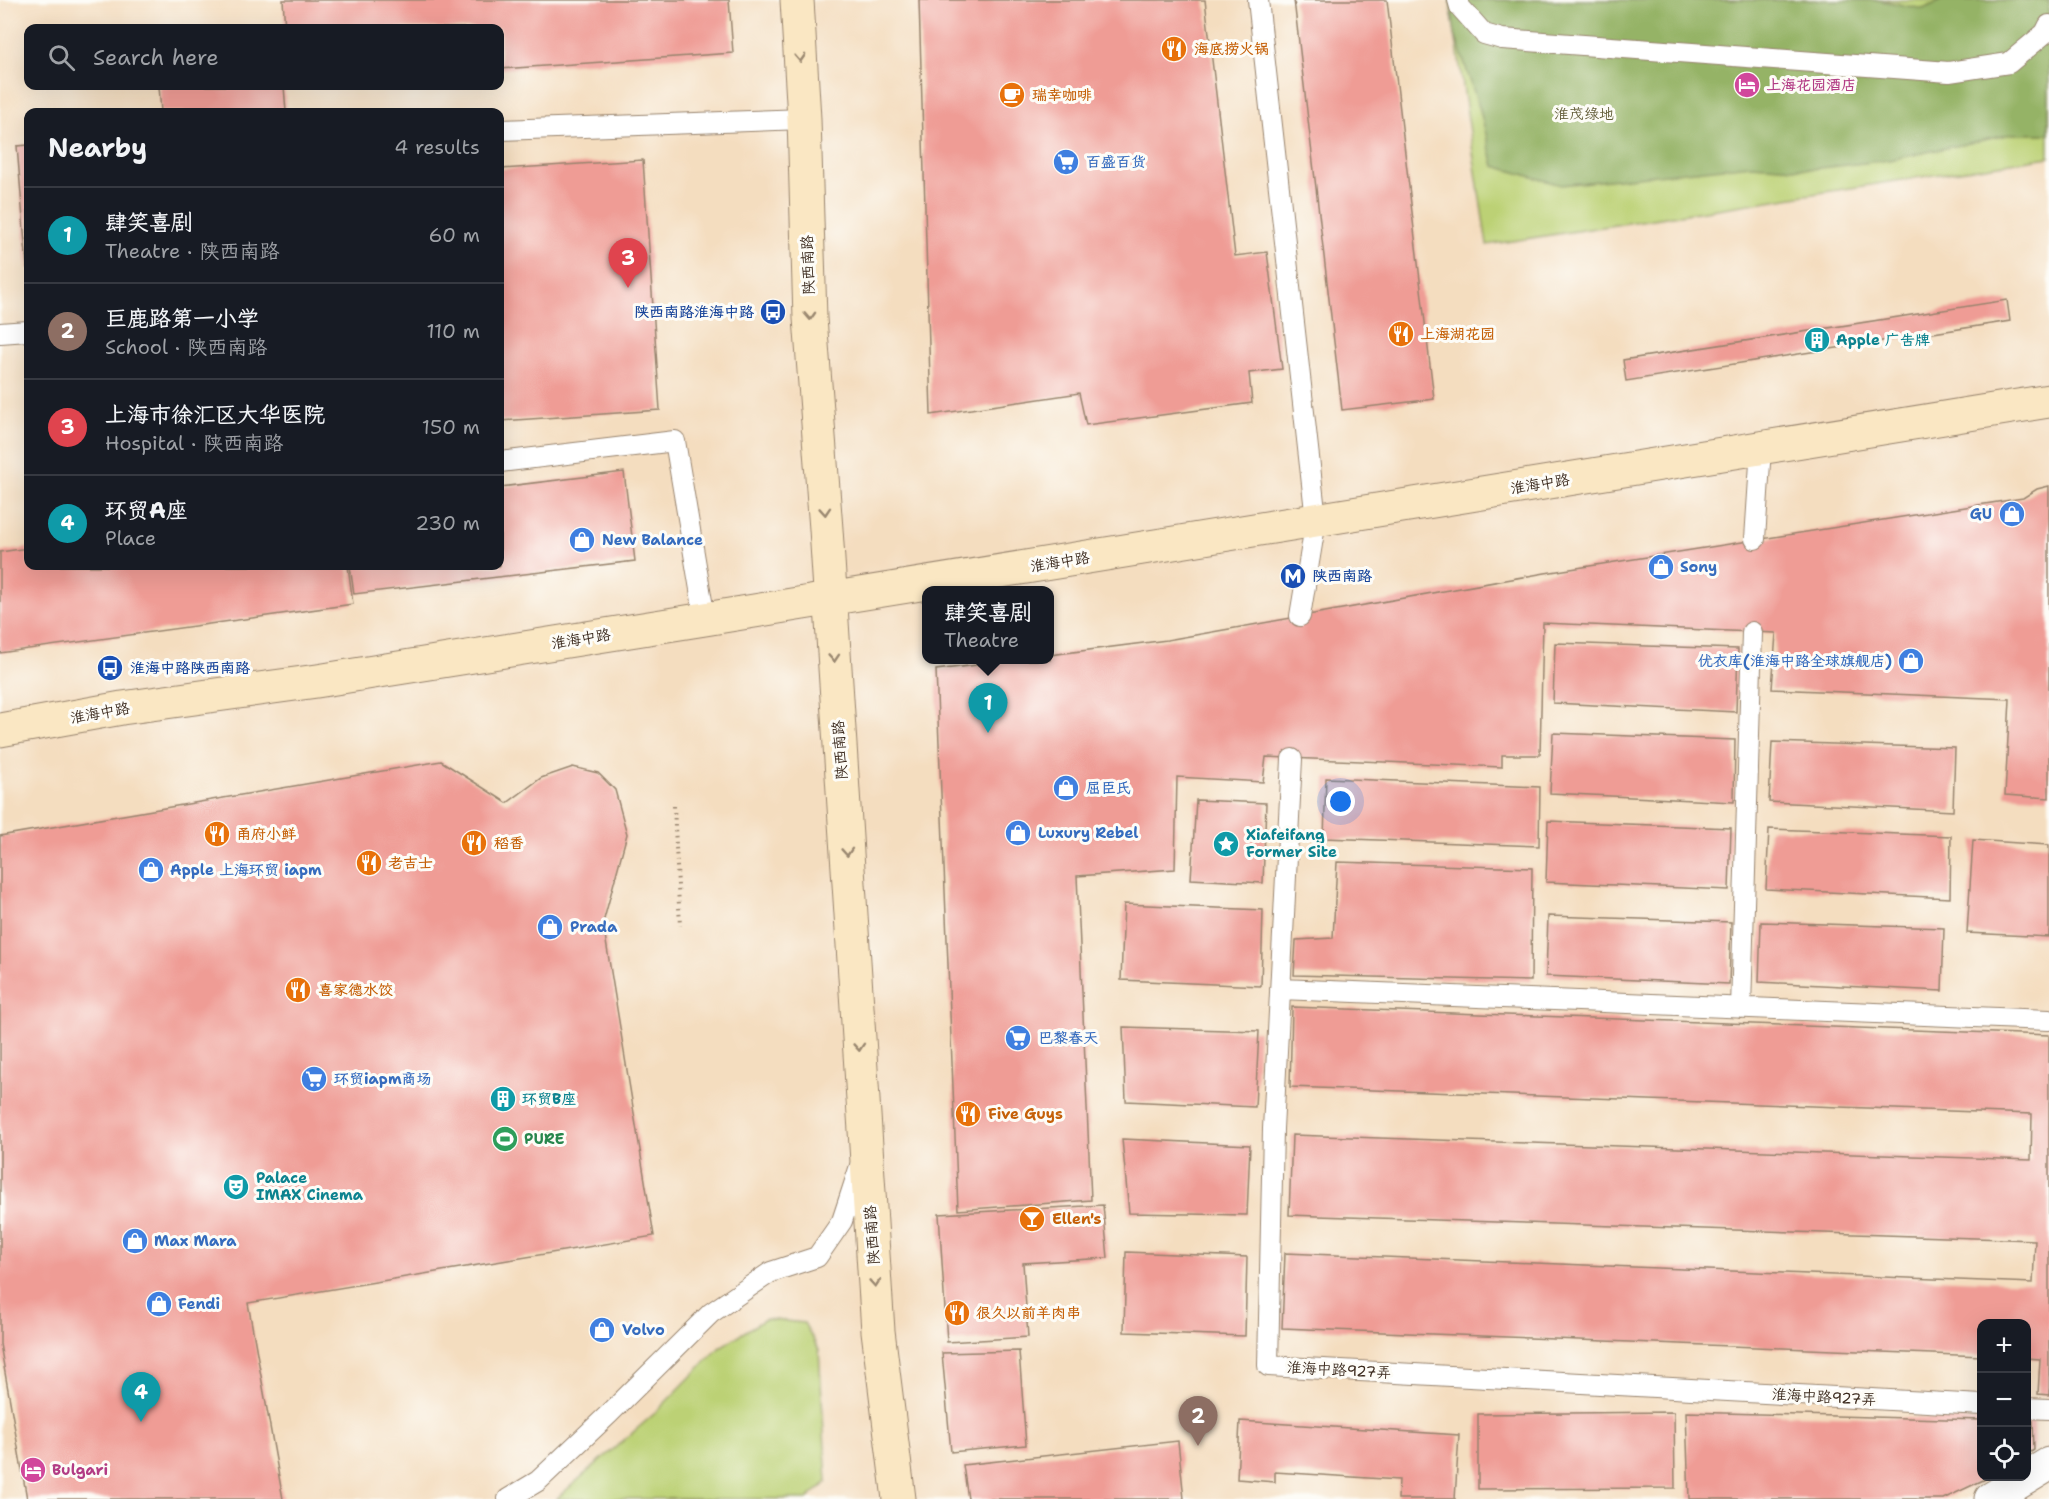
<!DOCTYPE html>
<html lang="en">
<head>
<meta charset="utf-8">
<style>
	body { margin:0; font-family:"Shantell Sans","LXGW WenKai TC",sans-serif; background:#20242c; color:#f1f3f6 }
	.controls { position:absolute; right:18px; bottom:18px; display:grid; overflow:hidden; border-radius:12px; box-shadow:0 6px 24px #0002 }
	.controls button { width:54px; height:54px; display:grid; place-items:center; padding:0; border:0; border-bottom:2px solid #363941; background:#171b24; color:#f1f3f6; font:30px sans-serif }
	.you { position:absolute; left:1341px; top:802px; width:21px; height:21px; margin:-15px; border:4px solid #fff; border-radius:50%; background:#1a73e8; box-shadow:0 0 0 9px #1a73e833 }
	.badge { display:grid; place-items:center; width:39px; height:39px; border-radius:50%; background:#db2777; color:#fff; font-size:20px; font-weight:700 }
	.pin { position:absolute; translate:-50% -50px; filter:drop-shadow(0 2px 3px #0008) }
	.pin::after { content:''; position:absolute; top:32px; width:21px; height:18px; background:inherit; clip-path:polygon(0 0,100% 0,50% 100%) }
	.popup { position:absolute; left:922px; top:586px; width:132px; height:78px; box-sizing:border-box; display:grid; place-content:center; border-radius:12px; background:#171b24; filter:drop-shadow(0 2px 4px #0005); font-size:20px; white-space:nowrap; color:#9ea1a6 }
	.popup b { font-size:22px; color:#f1f3f6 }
	.popup::after { content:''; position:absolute; left:50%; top:100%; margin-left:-12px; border:12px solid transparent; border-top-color:#171b24 }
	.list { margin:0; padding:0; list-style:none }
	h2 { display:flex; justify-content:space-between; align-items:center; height:78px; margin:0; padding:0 24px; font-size:26px }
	h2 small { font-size:20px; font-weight:400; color:#9ea1a6 }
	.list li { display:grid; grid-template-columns:39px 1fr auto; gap:18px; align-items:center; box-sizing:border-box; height:96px; padding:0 24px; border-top:2px solid #363941 }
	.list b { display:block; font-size:22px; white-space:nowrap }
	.list p { margin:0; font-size:20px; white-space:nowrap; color:#9ea1a6 }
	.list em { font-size:20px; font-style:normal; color:#9ea1a6 }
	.icon { flex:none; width:33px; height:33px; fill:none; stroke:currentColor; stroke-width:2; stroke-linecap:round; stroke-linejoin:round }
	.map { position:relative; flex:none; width:2049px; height:1499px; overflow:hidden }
	.search { position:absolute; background:#171b24; box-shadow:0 6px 24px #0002; left:24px; top:24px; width:480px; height:66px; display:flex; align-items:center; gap:15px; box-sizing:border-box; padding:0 21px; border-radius:12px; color:#9ea1a6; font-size:22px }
	.panel { position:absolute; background:#171b24; box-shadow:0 6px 24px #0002; left:24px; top:108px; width:480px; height:462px; border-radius:12px }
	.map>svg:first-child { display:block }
	.green { fill:#bcd174; stroke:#7c7e49; stroke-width:1.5 }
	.forest { fill:#95b366; stroke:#686e42; stroke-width:1.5 }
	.building { fill:#ef9c95 }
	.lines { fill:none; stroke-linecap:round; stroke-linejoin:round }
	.service-casing { stroke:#98846e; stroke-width:22 }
	.minor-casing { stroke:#98846e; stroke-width:35 }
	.secondary-casing { stroke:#98846e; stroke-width:35 }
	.path { stroke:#98846e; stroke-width:4; stroke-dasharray:1.5 4.5; stroke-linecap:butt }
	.service { stroke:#fff; stroke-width:20 }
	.minor { stroke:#fff; stroke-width:33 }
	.secondary { stroke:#fae7c3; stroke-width:33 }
	.oneway { stroke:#9a8870 }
	.labels { text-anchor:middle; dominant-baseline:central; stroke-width:6; stroke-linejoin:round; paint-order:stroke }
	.food-label { font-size:15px; font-weight:bold; fill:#c56008; stroke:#fdfcf7; text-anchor:start }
	.hotel-label { font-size:15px; font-weight:bold; fill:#b23c85; stroke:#fdfcf7; text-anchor:start }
	.park-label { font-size:15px; fill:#625c38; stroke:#fdfcf7 }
	.shop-label { font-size:15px; font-weight:bold; fill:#366cbe; stroke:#fdfcf7; text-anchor:start }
	.street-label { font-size:15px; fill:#3b2a1e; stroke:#fdfcf7 }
	.transit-label { font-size:15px; font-weight:bold; fill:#164399; stroke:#fdfcf7; text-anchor:start }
	.culture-label { font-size:15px; font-weight:bold; fill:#0d838f; stroke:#fdfcf7; text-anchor:start }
	.leisure-label { font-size:15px; font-weight:bold; fill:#27864d; stroke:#fdfcf7; text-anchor:start }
</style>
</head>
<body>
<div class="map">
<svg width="2049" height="1499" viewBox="0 0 2049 1499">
	<rect width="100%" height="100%" fill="#fdfcf7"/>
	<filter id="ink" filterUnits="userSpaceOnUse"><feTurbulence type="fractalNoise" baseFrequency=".0167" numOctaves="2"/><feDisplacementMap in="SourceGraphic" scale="12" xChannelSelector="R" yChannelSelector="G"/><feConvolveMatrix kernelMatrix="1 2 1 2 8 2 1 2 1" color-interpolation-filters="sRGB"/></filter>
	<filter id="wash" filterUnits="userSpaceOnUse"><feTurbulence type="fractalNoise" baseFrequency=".008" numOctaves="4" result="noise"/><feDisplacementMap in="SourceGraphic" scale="24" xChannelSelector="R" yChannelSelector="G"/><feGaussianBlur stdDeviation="1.35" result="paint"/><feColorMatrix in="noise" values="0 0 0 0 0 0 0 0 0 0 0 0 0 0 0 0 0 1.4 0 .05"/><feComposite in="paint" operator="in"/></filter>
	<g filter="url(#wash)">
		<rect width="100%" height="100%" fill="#f4ddbf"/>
		<path class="green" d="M1450,0H2049V157L1487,245Z
			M765,1319L804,1323L819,1350L827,1482L807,1499H556L654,1414L720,1347Z"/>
		<path class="forest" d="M1450,0H1878L1923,9L1942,0H2049V134H2012L1889,160L1812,169L1751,165L1561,185L1494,166L1480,110L1455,35Z"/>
		<g id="blocks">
			<path class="building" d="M283,0H729L733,53L500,69V28H285Z
				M919,0H1205L1235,256L1267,252L1282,369L1249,373L1252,403L1086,425L1079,393L931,415Z
				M1294,0H1387L1434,399L1342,410Z
				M159,86H284L286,112H161Z
				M28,145V268H27L17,146Z
				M643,160L660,410L500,421V169Z
				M2007,300L2010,321L1626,381L1623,360Z
				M624,472L635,561L354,594L350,566H500V487Z
				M2049,486V798L2005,795L2010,699L1772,689L1776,633L1543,623L1540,755H1502V767L1266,757L1263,782L1177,777L1175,869L1077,876L1091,1200L958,1210L936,670L1019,660H1050V655L1167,640L1545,573L2023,498L2037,489Z
				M28,548V566H348L353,604L0,653V552Z
				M1555,643L1738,649L1736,712L1553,703Z
				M1553,733L1735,740L1734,802L1550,793Z
				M1772,742L1955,748L1953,811L1769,802Z
				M441,761L507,803L541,778L573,767L598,773L615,790L627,834L603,923L654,1236L248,1303L283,1499H27L0,1344V836Z
				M1326,778L1540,787L1539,846L1324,838Z
				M1196,800L1266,803L1263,883L1191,879Z
				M1548,821L1731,828L1729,890L1546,882Z
				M1769,829L1951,836L1950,898L1766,889Z
				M1973,840L2049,845V937L1967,933Z
				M1337,862L1532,868L1531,981L1294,975L1296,940L1333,938Z
				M1124,904L1263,910L1261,986L1121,980Z
				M1548,916L1731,922L1729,984L1546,976Z
				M1761,922L1944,928L1942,991L1759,982Z
				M1292,1007L2049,1035V1395L2038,1394L2040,1359L2026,1358V1324H1982V1356L1282,1328L1285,1253L2033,1283L2035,1240L1289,1215L1292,1135L2031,1160L2032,1114L1290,1087Z
				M1123,1027L1259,1031L1255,1107L1126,1101Z
				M1122,1139L1250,1145L1247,1215L1129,1213Z
				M1103,1205L1108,1258L1023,1263L1028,1337L947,1342L939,1214Z
				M1126,1252L1247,1257L1245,1336L1124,1332Z
				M1019,1351L1026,1445L951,1452L942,1353Z
				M1674,1412L1675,1488L1478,1489V1414Z
				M1686,1412L1982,1420V1476H1992L1943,1499H1689Z
				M1240,1421L1459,1435L1455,1499H1398L1399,1480L1275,1472V1482L1237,1479Z
				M2026,1421H2033L2034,1450L2026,1455Z
				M1178,1441L1184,1499H968L963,1465Z"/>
		</g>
	</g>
	<g filter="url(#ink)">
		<use href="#blocks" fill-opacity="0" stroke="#98846e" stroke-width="1.5"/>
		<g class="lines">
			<g class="service-casing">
				<path id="service" d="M1258,0L1316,520L1300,616
					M1458,0L1460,7L1484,34L1502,39L1949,72L2009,63L2045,33L2049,25
					M500,130L804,119
					M0,333L28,331
					M500,462L675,441L705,619
					M1755,539L1761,448
					M1292,759L1273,1129L1268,1366L1982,1405
					M1280,989L2049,1020
					M1741,1008L1752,632
					M2026,1408L2049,1409
					M508,1499L538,1481L610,1413L711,1313L771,1272L817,1257L842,1221L861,1163"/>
			</g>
			<g class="minor-casing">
				<path id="minor" d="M1991,1499L2049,1464"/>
			</g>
			<g class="secondary-casing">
				<path id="secondary" d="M797,0L804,119L810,318L826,529L878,1331L899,1499
					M0,730L122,708L317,681L705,619L2049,401"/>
			</g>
			<path class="path" d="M674,806L680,926"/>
			<use href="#service" class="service"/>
			<use href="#minor" class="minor"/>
			<use href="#secondary" class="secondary"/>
		</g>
		<defs><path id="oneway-chevron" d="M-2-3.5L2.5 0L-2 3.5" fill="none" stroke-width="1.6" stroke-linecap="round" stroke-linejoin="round" transform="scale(1.5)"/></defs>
		<g class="oneway">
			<use href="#oneway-chevron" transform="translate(800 58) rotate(87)"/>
			<use href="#oneway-chevron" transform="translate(810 316) rotate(87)"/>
			<use href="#oneway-chevron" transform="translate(825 511) rotate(86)"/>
			<use href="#oneway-chevron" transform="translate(834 658) rotate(86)"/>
			<use href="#oneway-chevron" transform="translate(847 852) rotate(86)"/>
			<use href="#oneway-chevron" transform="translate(859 1047) rotate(86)"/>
			<use href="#oneway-chevron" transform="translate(875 1283) rotate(86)"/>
		</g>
	</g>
	<defs>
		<g id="restaurant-disc" transform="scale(1.35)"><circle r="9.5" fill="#e8710a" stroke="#fdfcf7"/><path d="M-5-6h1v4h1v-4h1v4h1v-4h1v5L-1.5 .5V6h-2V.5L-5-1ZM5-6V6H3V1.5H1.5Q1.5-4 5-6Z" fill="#fff"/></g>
		<g id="hotel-disc" transform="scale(1.35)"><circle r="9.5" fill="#d1479c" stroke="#fdfcf7"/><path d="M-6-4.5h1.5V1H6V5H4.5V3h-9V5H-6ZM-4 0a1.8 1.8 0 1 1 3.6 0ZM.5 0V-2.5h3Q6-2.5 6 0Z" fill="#fff"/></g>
		<g id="cafe-disc" transform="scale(1.35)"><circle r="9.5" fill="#e8710a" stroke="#fdfcf7"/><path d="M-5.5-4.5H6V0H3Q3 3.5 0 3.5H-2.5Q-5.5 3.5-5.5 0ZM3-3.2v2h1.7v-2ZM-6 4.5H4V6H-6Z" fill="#fff"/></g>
		<g id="supermarket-disc" transform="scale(1.35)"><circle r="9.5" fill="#3f7fe0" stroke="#fdfcf7"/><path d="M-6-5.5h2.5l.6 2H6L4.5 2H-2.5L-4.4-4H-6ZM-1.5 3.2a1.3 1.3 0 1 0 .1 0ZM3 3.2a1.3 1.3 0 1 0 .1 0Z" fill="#fff"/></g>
		<g id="bus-disc" transform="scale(1.35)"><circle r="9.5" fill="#1a4fb4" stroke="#fdfcf7"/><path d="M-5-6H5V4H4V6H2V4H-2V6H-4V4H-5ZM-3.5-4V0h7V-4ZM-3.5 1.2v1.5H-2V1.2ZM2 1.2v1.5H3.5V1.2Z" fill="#fff"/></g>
		<g id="building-disc" transform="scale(1.35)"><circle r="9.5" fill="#0f9aa8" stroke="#fdfcf7"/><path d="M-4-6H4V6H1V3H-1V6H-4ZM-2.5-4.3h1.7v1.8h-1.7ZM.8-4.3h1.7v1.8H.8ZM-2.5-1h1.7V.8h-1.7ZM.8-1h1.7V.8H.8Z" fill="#fff"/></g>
		<g id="shop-disc" transform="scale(1.35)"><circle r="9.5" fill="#3f7fe0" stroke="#fdfcf7"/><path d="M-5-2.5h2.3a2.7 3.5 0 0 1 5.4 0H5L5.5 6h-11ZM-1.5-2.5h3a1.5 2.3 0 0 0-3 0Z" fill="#fff"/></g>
		<g id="metro-disc" transform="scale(1.35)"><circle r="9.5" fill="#1a4fb4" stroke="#fdfcf7"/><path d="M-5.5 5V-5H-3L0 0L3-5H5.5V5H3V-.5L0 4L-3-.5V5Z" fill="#fff"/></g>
		<g id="sight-disc" transform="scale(1.35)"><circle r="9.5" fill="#0f9aa8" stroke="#fdfcf7"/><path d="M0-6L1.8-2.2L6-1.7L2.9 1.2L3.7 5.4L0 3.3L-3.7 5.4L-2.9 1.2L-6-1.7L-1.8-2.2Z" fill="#fff"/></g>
		<g id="stadium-disc" transform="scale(1.35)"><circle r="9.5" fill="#2e9e5b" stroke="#fdfcf7"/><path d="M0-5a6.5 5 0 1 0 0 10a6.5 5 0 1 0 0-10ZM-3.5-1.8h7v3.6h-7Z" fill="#fff"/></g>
		<g id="theatre-disc" transform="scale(1.35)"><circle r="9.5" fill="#0f9aa8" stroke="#fdfcf7"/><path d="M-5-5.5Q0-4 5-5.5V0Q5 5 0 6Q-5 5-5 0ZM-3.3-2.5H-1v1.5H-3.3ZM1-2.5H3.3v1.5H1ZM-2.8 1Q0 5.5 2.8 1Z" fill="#fff"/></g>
		<g id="bar-disc" transform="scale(1.35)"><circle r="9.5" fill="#e8710a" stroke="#fdfcf7"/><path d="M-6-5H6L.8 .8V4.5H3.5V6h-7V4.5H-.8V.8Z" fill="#fff"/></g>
	</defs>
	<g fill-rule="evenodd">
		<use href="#restaurant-disc" x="1174" y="49"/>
		<use href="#hotel-disc" x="1747" y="85"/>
		<use href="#cafe-disc" x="1012" y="95"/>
		<use href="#supermarket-disc" x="1066" y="162"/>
		<use href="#bus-disc" x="773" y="312"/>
		<use href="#restaurant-disc" x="1401" y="334"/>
		<use href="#building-disc" x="1817" y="340"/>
		<use href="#shop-disc" x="2012" y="514"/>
		<use href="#shop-disc" x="582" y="540"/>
		<use href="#shop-disc" x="1661" y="567"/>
		<use href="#metro-disc" x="1293" y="576"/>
		<use href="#shop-disc" x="1911" y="661"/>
		<use href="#bus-disc" x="110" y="668"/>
		<use href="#shop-disc" x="1066" y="788"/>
		<use href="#shop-disc" x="1018" y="833"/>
		<use href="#restaurant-disc" x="217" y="834"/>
		<use href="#restaurant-disc" x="474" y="843"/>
		<use href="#sight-disc" x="1226" y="844"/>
		<use href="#restaurant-disc" x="369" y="863"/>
		<use href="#shop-disc" x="151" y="870"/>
		<use href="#shop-disc" x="550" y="927"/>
		<use href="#restaurant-disc" x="298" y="990"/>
		<use href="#supermarket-disc" x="1018" y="1038"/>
		<use href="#supermarket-disc" x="314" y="1079"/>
		<use href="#building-disc" x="503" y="1099"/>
		<use href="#restaurant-disc" x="968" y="1114"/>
		<use href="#stadium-disc" x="505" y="1139"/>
		<use href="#theatre-disc" x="236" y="1187"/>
		<use href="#bar-disc" x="1032" y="1219"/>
		<use href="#shop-disc" x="135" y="1241"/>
		<use href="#shop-disc" x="159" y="1304"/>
		<use href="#restaurant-disc" x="957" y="1313"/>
		<use href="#shop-disc" x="602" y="1330"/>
		<use href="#hotel-disc" x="33" y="1470"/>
	</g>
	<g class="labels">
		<g class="food-label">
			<text x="1194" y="49">海底捞火锅</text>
			<text x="1032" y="95">瑞幸咖啡</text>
			<text x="1420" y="334">上海湖花园</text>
			<text x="236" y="834">甬府小鲜</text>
			<text x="494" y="843">稻香</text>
			<text x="388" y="863">老吉士</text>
			<text x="318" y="990">喜家德水饺</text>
			<text x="988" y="1114">Five Guys</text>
			<text x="1052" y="1219">Ellen's</text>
			<text x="976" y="1313">很久以前羊肉串</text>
		</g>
		<g class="hotel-label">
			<text x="1766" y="85">上海花园酒店</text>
			<text x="52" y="1470">Bulgari</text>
		</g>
		<g class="park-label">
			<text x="1584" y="114">淮茂绿地</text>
		</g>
		<g class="shop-label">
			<text x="1086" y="162">百盛百货</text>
			<text x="1992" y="514" text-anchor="end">GU</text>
			<text x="602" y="540">New Balance</text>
			<text x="1680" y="567">Sony</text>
			<text x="1892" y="661" text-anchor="end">优衣库(淮海中路全球旗舰店)</text>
			<text x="1086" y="788">屈臣氏</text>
			<text x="1038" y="833">Luxury Rebel</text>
			<text x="170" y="870">Apple 上海环贸 iapm</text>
			<text x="570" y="927">Prada</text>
			<text x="1038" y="1038">巴黎春天</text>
			<text x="334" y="1079">环贸iapm商场</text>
			<text x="154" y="1241">Max Mara</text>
			<text x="178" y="1304">Fendi</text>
			<text x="622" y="1330">Volvo</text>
		</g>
		<g class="street-label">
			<text transform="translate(808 265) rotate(-92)">陕西南路</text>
			<text transform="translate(1540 484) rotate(-9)">淮海中路</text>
			<text transform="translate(1060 562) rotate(-9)">淮海中路</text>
			<text transform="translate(581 639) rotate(-9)">淮海中路</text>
			<text transform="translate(100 713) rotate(-10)">淮海中路</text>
			<text transform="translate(840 750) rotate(-94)">陕西南路</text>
			<text transform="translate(872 1235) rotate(-94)">陕西南路</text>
			<text transform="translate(1339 1370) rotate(3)">淮海中路927弄</text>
			<text transform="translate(1824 1397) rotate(3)">淮海中路927弄</text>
		</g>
		<g class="transit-label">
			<text x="754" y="312" text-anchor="end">陕西南路淮海中路</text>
			<text x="1312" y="576">陕西南路</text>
			<text x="130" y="668">淮海中路陕西南路</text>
		</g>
		<g class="culture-label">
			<text x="1836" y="340">Apple 广告牌</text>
			<text x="1246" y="835">Xiafeifang<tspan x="1246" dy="17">Former Site</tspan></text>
			<text x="522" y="1099">环贸B座</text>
			<text x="256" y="1178">Palace<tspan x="256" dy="17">IMAX Cinema</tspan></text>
		</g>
		<g class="leisure-label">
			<text x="524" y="1139">PURE</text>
		</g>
	</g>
</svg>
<div class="controls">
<button>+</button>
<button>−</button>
<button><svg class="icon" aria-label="locate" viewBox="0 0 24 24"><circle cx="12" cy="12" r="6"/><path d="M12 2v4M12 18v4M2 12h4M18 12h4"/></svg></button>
</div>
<div class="you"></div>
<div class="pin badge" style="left:988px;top:733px;background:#0f9aa8">1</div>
<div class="popup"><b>肆笑喜剧</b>Theatre</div>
<div class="pin badge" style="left:1198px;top:1446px;background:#8d6e63">2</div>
<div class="pin badge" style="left:628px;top:288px;background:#e0444e">3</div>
<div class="pin badge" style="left:141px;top:1422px;background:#0f9aa8">4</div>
<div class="search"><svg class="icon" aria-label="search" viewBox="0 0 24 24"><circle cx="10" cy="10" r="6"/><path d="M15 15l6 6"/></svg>Search here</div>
<section class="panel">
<h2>Nearby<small>4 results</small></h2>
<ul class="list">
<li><span class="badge" style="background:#0f9aa8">1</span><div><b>肆笑喜剧</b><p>Theatre · 陕西南路</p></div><em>60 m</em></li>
<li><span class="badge" style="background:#8d6e63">2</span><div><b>巨鹿路第一小学</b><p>School · 陕西南路</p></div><em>110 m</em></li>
<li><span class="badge" style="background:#e0444e">3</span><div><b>上海市徐汇区大华医院</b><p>Hospital · 陕西南路</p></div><em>150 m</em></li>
<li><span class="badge" style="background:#0f9aa8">4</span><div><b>环贸A座</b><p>Place</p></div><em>230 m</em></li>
</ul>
</section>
</div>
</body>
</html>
